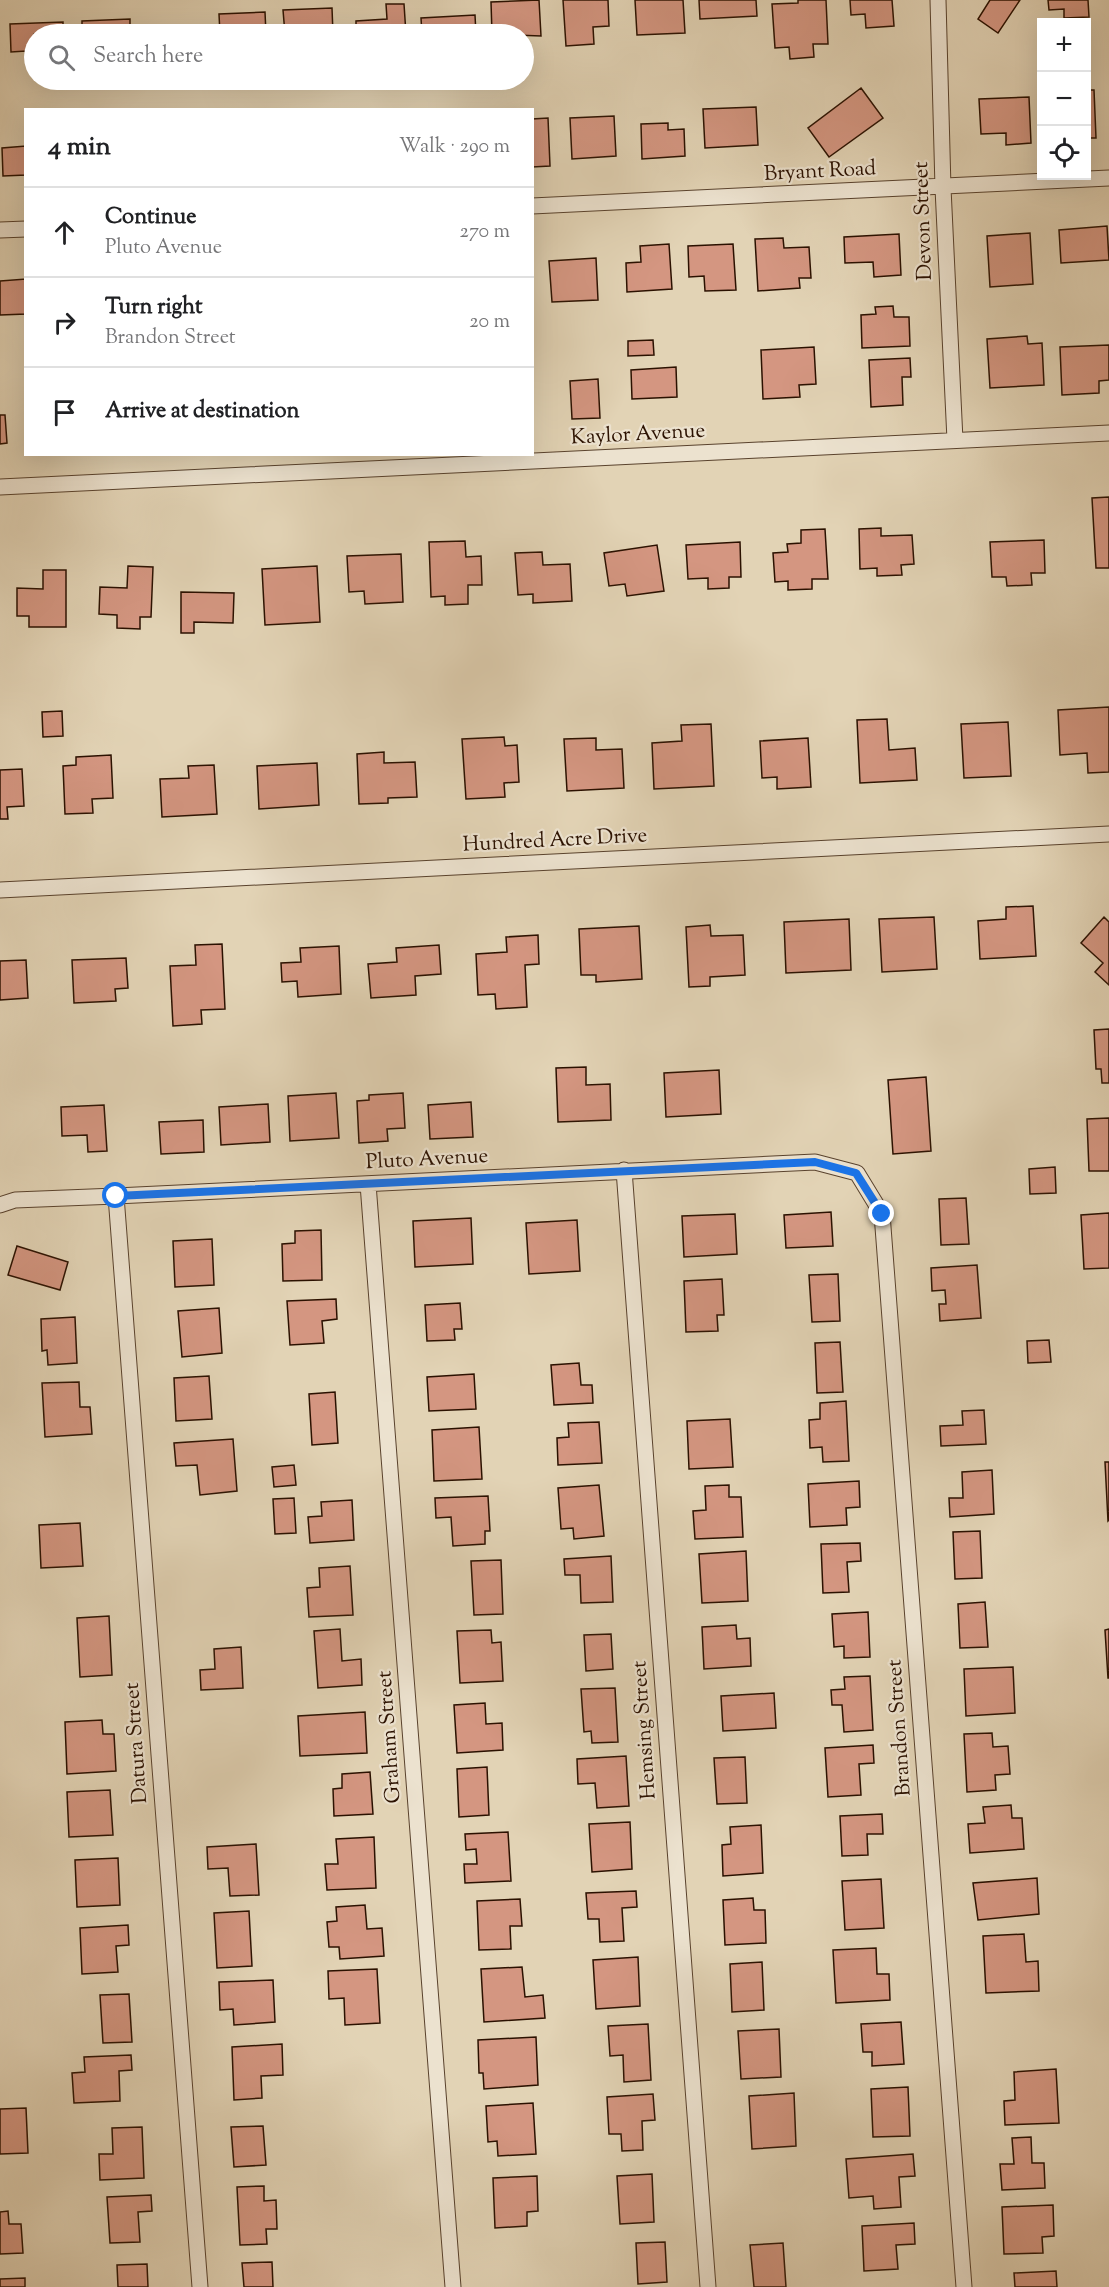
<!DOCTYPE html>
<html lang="en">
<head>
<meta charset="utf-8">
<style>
	body { margin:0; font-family:"Sorts Mill Goudy",serif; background:#f2f2f2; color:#202124 }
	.controls { position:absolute; right:18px; top:18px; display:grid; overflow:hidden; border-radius:0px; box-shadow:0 6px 24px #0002 }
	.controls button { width:54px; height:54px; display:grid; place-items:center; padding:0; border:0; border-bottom:2px solid #e0e0e0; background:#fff; color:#202124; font:30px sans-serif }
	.stop { position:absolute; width:18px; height:18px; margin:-14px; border:4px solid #1a73e8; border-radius:50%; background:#fff }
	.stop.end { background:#1a73e8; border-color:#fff; box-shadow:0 2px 6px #0008 }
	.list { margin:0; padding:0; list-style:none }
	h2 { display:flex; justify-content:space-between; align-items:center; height:78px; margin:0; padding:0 24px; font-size:26px }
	h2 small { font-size:20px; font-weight:400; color:#757577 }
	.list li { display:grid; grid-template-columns:39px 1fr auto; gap:18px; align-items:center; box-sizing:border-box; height:90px; padding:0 24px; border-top:2px solid #e0e0e0 }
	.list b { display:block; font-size:22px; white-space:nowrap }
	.list p { margin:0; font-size:20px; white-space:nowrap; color:#757577 }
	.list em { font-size:20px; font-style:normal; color:#757577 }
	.icon { flex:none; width:33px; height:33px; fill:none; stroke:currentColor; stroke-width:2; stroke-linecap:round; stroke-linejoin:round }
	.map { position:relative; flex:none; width:1109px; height:2287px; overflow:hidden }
	.search { position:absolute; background:#fff; box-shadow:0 6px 24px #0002; left:24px; top:24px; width:510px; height:66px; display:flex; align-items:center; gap:15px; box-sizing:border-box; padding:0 21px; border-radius:33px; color:#757577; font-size:22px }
	.panel { position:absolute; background:#fff; box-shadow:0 6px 24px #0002; left:24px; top:108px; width:510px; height:348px; border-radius:0px }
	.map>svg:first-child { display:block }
	.building { fill:#d49681; stroke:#2b1100; stroke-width:1.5 }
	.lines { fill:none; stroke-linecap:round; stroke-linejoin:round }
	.street-casing { stroke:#59422d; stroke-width:17 }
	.street { stroke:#ece2cf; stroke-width:15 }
	.route { stroke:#1a73e8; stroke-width:8 }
	.labels { text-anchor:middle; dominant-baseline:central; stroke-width:4.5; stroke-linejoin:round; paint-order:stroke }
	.street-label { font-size:21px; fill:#2b1100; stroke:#ece2cf }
</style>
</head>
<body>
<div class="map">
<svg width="1109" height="2287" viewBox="0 0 1109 2287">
	<rect width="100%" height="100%" fill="#e2d3b5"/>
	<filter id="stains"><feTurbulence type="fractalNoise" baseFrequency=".00333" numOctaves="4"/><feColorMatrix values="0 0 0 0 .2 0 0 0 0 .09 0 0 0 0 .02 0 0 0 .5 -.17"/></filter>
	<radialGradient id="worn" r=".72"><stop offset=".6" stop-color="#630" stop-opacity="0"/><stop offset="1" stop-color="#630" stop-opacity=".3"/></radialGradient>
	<path class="building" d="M539,0L541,36L492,34L491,2Z
		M563,0H608L609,26L593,27L594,44L566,46Z
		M635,0H683L685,33L637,35Z
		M699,0H756L757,16L700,19Z
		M798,0H826L828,44H813L814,57L790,59L789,47L775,48L772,4L798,3Z
		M850,0H892L894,26L866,28L865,14L851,15Z
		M990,0H1020L998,33L978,19Z
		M1048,0H1088L1089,17L1064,18V9L1049,10Z
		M386,4H404L406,34H356V21L387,19Z
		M332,8L333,34H285L283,10Z
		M265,12L266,34H220L219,14Z
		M475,15L476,34H422L421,18Z
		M130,19V34H82V21Z
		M63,22V34H34V66L27,67L26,51L11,52L10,24Z
		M861,88L883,118L829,157L808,128Z
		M1086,90H1094L1096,138H1086Z
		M1029,97L1031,143L1006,145V133L981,134L979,99Z
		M756,107L758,145L705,148L703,109Z
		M614,116L616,156L572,159L570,118Z
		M548,118L550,166L532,167V119Z
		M668,123V130L684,129L685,156L642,159L641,124Z
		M26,146V175L3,176L2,148Z
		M1107,226L1109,260L1061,263L1059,230Z
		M1030,233L1033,284L990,287L987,236Z
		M899,234L901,275L874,277L873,262L845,263L844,237Z
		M783,238L784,248L809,247L811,278H799L800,288L758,291L755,239Z
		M669,244L672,289L627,292L626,263L641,262L640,246Z
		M733,244L736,290L705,291L704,276L689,277L688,246Z
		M596,258L598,300L552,302L549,261Z
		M26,279V314L0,315V281Z
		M893,306L894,317H909L910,346L862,348L861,315L876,314L875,307Z
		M1027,336L1028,344L1042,343L1044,385L990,388L987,339Z
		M653,340L654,355L628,356V341Z
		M1109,345V380L1099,381V393L1062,395L1060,347Z
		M814,347L816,384L799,385L800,397L763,399L761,350Z
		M910,358L911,377H902L903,405L871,407L869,360Z
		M676,367L677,397L632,399L631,370Z
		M598,379L600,418L572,419L570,381Z
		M0,415H5L7,443L0,444Z
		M1109,497V568H1096L1092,498Z
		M881,528V536L912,535L914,564L901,565L902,575L877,576V568L860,569L859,529Z
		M825,529L828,579H812V589L788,590V581L775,582L773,553L788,552L787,544L801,543V530Z
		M1044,540L1045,573H1031L1032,585L1007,586L1006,577H992L990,542Z
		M465,541L466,557L481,556L482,585H468V604L445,605V596L431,597L429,542Z
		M740,542L741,577H729V588L708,589V578L688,579L686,545Z
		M657,545L664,591L627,596L625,584L609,586L604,553Z
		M542,552L543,565L570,564L572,601L533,603V594L518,595L515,553Z
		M401,554L403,602L365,604L364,591L349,592L347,556Z
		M128,566L153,567L151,617H140V629L117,628V615L99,614L100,587L127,588Z
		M317,566L320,622L265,625L262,569Z
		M43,570H66V627H29V616H17V588L43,589Z
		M181,592L234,593L233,623L194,622V633H181Z
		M1109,707V772L1088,773L1087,753L1060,755L1058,710Z
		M62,711L63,736L43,737L42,712Z
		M887,719L889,750L915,748L917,780L860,783L857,720Z
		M1008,722L1011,776L964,778L961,724Z
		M711,724L714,786L654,789L652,743L682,741L681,725Z
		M504,737L505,746L517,745L519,782L504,783L505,797L466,799L462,739Z
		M596,738V750L622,749L624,788L567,791L564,739Z
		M808,738L811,787L777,789V777L762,778L760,741Z
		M384,752V763L415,762L417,797L388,798V803L359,804L357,754Z
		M111,755L113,798L92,799L93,813L65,814L63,766L76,765V757Z
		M317,763L319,805L259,809L257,766Z
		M214,765L217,814L162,817L160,779L189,778L188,766Z
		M22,769L24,806L7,807L8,819H0V770Z
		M1033,906L1036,956L980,959L978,921L1006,919V907Z
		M934,917L937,969L882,972L879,919Z
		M1104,917L1109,922V985L1095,972L1103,963L1081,943Z
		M849,919L851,970L786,973L784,922Z
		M710,925L711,936L743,935L745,975L710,977V986L689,987L686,927Z
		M639,926L642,979L596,982V975H581L579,929Z
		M538,935L539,964L525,965L527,1007L496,1009L495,994L478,995L476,954L507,952L506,937Z
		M222,944L225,1009L201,1010L202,1024L173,1026L170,966L196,965L195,945Z
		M439,945L441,974L415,976L416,995L371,998L368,964L397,962L396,948Z
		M339,946L341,994L298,997L297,981L282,982L281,963L301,962L300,948Z
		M126,958L128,988L115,989L116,1001L74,1003L72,960Z
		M26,960L28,998L0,1000V961Z
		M1109,1029V1083H1102L1101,1069H1096L1094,1030Z
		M586,1067V1085L610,1084L611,1120L558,1122L556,1068Z
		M719,1070L721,1114L666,1117L664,1073Z
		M926,1077L931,1151L893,1154L888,1080Z
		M336,1093L339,1138L290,1141L288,1096Z
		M403,1093L405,1128L387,1129L388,1141L359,1143L357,1101L369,1100V1095Z
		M471,1102L473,1137L430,1139L428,1105Z
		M268,1104L270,1142L221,1145L219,1107Z
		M104,1105L107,1151L88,1152L87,1135L62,1136L61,1107Z
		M1109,1118V1171H1089L1087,1119Z
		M203,1120L204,1152L161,1154L159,1122Z
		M1055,1167L1056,1193L1030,1194L1029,1169Z
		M966,1198L969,1244L941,1245L939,1199Z
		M831,1212L833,1246L786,1248L784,1215Z
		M1109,1213V1268L1084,1269L1081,1215Z
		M735,1214L737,1254L684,1257L682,1216Z
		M471,1218L473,1264L415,1267L413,1221Z
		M577,1220L580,1271L529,1274L526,1223Z
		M321,1230L322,1280L283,1281L282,1244L295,1243V1231Z
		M212,1239L214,1285L175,1287L173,1241Z
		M17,1246L68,1262L60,1290L8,1275Z
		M977,1265L981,1318L940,1321L939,1304H946L945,1290L932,1291L931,1268Z
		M838,1274L840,1321L812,1322L809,1275Z
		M722,1279L724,1315H717L718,1331L686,1332L684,1281Z
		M336,1299L337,1319L322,1321L324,1343L290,1345L287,1301Z
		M460,1303L462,1329H454L455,1340L427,1341L425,1305Z
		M219,1308L222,1353L182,1357L178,1311Z
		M75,1317L77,1363L48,1365L47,1350L42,1351L41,1319Z
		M1049,1340L1051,1362L1028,1363L1027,1341Z
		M840,1342L843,1392L817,1393L815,1343Z
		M579,1363L581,1385H592L593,1403L554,1405L551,1365Z
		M474,1374L476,1409L429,1411L427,1377Z
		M209,1376L212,1419L176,1421L174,1378Z
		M79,1382L80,1407H90L92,1434L45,1437L42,1383Z
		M335,1392L338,1443L312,1445L309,1394Z
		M846,1401L849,1461L823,1462L822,1447L810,1448L809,1420L820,1419V1403Z
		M984,1410L986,1444L941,1446L940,1426L963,1425L962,1411Z
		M730,1419L733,1467L689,1469L687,1421Z
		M599,1422L602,1463L558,1465L557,1438L569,1437L568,1423Z
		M479,1427L482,1479L434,1481L432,1430Z
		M233,1439L237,1491L200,1495L197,1465L176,1466L174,1443Z
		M1105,1462H1109V1520L1108,1521Z
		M294,1465L296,1485L274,1487L272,1467Z
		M992,1470L994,1514L950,1517L949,1498H963L962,1472Z
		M859,1481L860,1507L846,1508L847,1525L810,1527L808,1484Z
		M599,1485L604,1536L574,1539L573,1528L561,1529L558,1488Z
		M729,1485V1497H741L743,1537L695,1539L693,1511L706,1510L705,1486Z
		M488,1496L490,1531H485V1544L453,1546L451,1517L436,1518L435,1498Z
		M294,1498L296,1533L275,1534L273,1499Z
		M352,1500L354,1540L310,1543L308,1517L322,1516L321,1502Z
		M80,1523L83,1566L41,1568L39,1525Z
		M980,1531L982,1578L955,1579L953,1532Z
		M860,1543L861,1561L847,1562L849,1592L823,1593L821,1544Z
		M746,1551L748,1601L702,1603L699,1554Z
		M611,1556L613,1602L581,1603L580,1575H565L564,1559Z
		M501,1560L503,1614L474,1615L471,1561Z
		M350,1566L353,1615L309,1617L307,1588L320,1587L319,1568Z
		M985,1602L988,1647L960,1648L958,1604Z
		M868,1612L870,1657L844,1658V1646L834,1647L832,1614Z
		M109,1616L112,1675L80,1677L77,1618Z
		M736,1625L737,1639L750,1638L751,1666L704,1669L702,1627Z
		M340,1629L342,1661L361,1659L362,1685L318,1688L314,1631Z
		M1109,1629V1678H1108L1105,1630Z
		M491,1630L492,1643L501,1642L503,1681L460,1683L457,1631Z
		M611,1634L613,1669L586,1671L584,1635Z
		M241,1647L243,1688L201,1690L200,1670L215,1669L214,1649Z
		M1013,1667L1015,1713L966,1716L964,1669Z
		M870,1676L873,1730L844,1732L842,1705H832L831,1690L845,1689L844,1677Z
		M615,1688L618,1742L592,1743L591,1731L584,1732L581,1689Z
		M774,1693L776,1728L723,1731L721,1696Z
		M485,1703L486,1724L502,1723L503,1750L457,1753L454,1705Z
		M365,1712L367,1753L300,1756L298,1716Z
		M102,1720L103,1734H114L116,1771L67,1774L65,1722Z
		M992,1733L993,1747L1008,1746L1010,1774L995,1775L996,1790L967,1792L964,1734Z
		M873,1745L874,1763L859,1764L861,1795L828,1797L825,1748Z
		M626,1756L629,1806L597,1808L595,1783L578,1784L577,1759Z
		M745,1757L747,1803L717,1804L714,1758Z
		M487,1767L489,1815L459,1817L457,1769Z
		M370,1772L373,1814L334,1816L333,1789L342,1788V1774Z
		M110,1790L113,1835L69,1837L67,1792Z
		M1011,1805L1012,1818H1022L1024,1849L970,1853L968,1824L985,1823L983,1807Z
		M882,1814L883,1834H867L868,1855L842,1856L840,1816Z
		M630,1822L632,1869L592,1872L589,1824Z
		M761,1825L763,1873L723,1876L722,1845L731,1844L730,1827Z
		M508,1832L511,1881L465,1883L464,1864H477L476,1849L466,1850L465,1834Z
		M374,1837L376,1888L327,1890L325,1864H338L336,1839Z
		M256,1844L259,1895L230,1896L228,1868L208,1869L207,1847Z
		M118,1858L120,1905L77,1907L75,1860Z
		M1037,1878L1039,1914L978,1920L973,1883Z
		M881,1879L884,1928L845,1930L842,1881Z
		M636,1891L637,1907L622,1908L624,1941L600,1942L599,1919H588L586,1893Z
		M753,1898L754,1910H765L766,1943L725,1945L723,1900Z
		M520,1899L522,1926H510L511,1949L479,1950L477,1901Z
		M365,1905L367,1929L382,1928L384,1956L340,1959L339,1947H329L327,1922L337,1921L336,1907Z
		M249,1911L252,1966L217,1968L214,1913Z
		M128,1925L129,1945L116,1946L118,1972L82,1974L80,1928Z
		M1024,1934L1026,1962L1038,1961L1039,1991L986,1993L983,1936Z
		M876,1948L877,1974H889L890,2000L836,2003L833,1950Z
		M638,1957L640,2006L596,2009L593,1960Z
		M762,1962L764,2010L732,2012L730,1964Z
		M522,1967L525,1997L543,1995L545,2018L484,2022L481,1969Z
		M377,1969L380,2023L345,2025L344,1998L329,1999L328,1971Z
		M273,1980L275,2022L234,2025L233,2009L220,2010L219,1982Z
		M129,1994L132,2042L103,2043L100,1995Z
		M901,2022L904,2064L872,2066V2052H863L861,2024Z
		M648,2024L651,2080L624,2082L623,2055L610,2056L608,2026Z
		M779,2029L781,2077L741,2079L738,2031Z
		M536,2037L538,2085L484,2089L483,2073H479L478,2040Z
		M282,2044L283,2075L261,2076L262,2098L234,2100L232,2047Z
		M131,2055L132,2070L119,2071L120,2101L74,2103L72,2073L85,2072L84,2057Z
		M1056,2069L1059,2123L1005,2125L1004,2101L1015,2100L1014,2072Z
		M908,2087L910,2136L873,2137L871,2089Z
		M794,2093L796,2146L752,2149L749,2096Z
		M653,2094L655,2120L642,2121L643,2150L622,2151L621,2134H609L607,2097Z
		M533,2103L536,2154L498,2156L497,2141L488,2142L486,2106Z
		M26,2108L28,2153L0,2154V2109Z
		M263,2126L266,2165L234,2167L231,2127Z
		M142,2127L144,2178L100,2180L99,2154H113L112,2128Z
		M1031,2137L1032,2163H1044L1045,2188L1002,2190L1000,2164H1014L1012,2138Z
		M913,2154L915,2176L899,2177L901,2207L874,2209L873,2196L849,2198L846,2159Z
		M652,2174L654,2222L620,2224L617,2176Z
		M537,2176L538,2211L527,2212V2226L495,2228L493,2178Z
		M264,2186V2201L276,2200L277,2229H266L267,2244L240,2245L237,2187Z
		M151,2195L152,2211L138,2212L140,2242L110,2243L107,2197Z
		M1053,2205L1054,2236L1042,2237L1043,2253L1004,2254L1002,2207Z
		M8,2211L9,2224H21L23,2253L0,2254V2212Z
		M914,2223L915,2244L896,2245L898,2269L864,2271L862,2226Z
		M665,2242L667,2282L638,2284L636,2243Z
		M783,2243L786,2287H754L750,2245Z
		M272,2262L273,2287H244L242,2263Z
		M147,2264L148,2287H118L117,2265Z
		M1056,2271L1057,2287H1015L1014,2273Z
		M25,2278V2287H0V2279Z"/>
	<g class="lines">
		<g class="street-casing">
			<path id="street" d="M938,0L943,188L955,440
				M532,206L1109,178
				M0,230L26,229
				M0,487L1109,433
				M0,890L1109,834
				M624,1170L708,2287
				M368,1184L453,2287
				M116,1196L200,2287
				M0,1205L15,1200L116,1196L815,1162L857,1173L882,1214L964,2287"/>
		</g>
		<use href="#street" class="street"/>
	</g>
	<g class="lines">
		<path class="route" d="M116,1196L815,1162L856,1173L882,1214"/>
	</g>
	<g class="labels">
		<g class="street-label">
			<text transform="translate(820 172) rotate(-3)">Bryant Road</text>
			<text transform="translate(924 221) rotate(-92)">Devon Street</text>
			<text transform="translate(638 435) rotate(-3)">Kaylor Avenue</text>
			<text transform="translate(555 841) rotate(-3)">Hundred Acre Drive</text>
			<text transform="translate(427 1160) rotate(-3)">Pluto Avenue</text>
			<text transform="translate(900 1728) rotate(-94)">Brandon Street</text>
			<text transform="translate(645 1730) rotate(-94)">Hemsing Street</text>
			<text transform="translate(390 1737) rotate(-94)">Graham Street</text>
			<text transform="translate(137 1743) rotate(-94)">Datura Street</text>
		</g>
	</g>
	<rect width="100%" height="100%" filter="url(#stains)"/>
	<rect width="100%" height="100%" fill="url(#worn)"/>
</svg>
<div class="controls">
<button>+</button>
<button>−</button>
<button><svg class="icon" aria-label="locate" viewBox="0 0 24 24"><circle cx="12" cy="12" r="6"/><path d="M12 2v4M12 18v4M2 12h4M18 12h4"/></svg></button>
</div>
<div class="stop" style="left:116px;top:1196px"></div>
<div class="stop end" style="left:882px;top:1214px"></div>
<div class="search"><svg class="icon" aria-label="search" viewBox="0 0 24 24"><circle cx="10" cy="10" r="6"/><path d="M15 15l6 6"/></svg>Search here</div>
<section class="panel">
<h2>4 min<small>Walk · 290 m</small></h2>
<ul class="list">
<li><svg class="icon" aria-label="ahead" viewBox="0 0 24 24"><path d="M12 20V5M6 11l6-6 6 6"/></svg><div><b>Continue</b><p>Pluto Avenue</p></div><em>270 m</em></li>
<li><svg class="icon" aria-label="right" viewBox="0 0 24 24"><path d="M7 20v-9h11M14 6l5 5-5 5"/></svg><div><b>Turn right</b><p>Brandon Street</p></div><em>20 m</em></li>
<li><svg class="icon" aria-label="arrive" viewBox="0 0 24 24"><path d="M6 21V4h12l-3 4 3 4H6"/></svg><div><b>Arrive at destination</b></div></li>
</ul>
</section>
</div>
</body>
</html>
